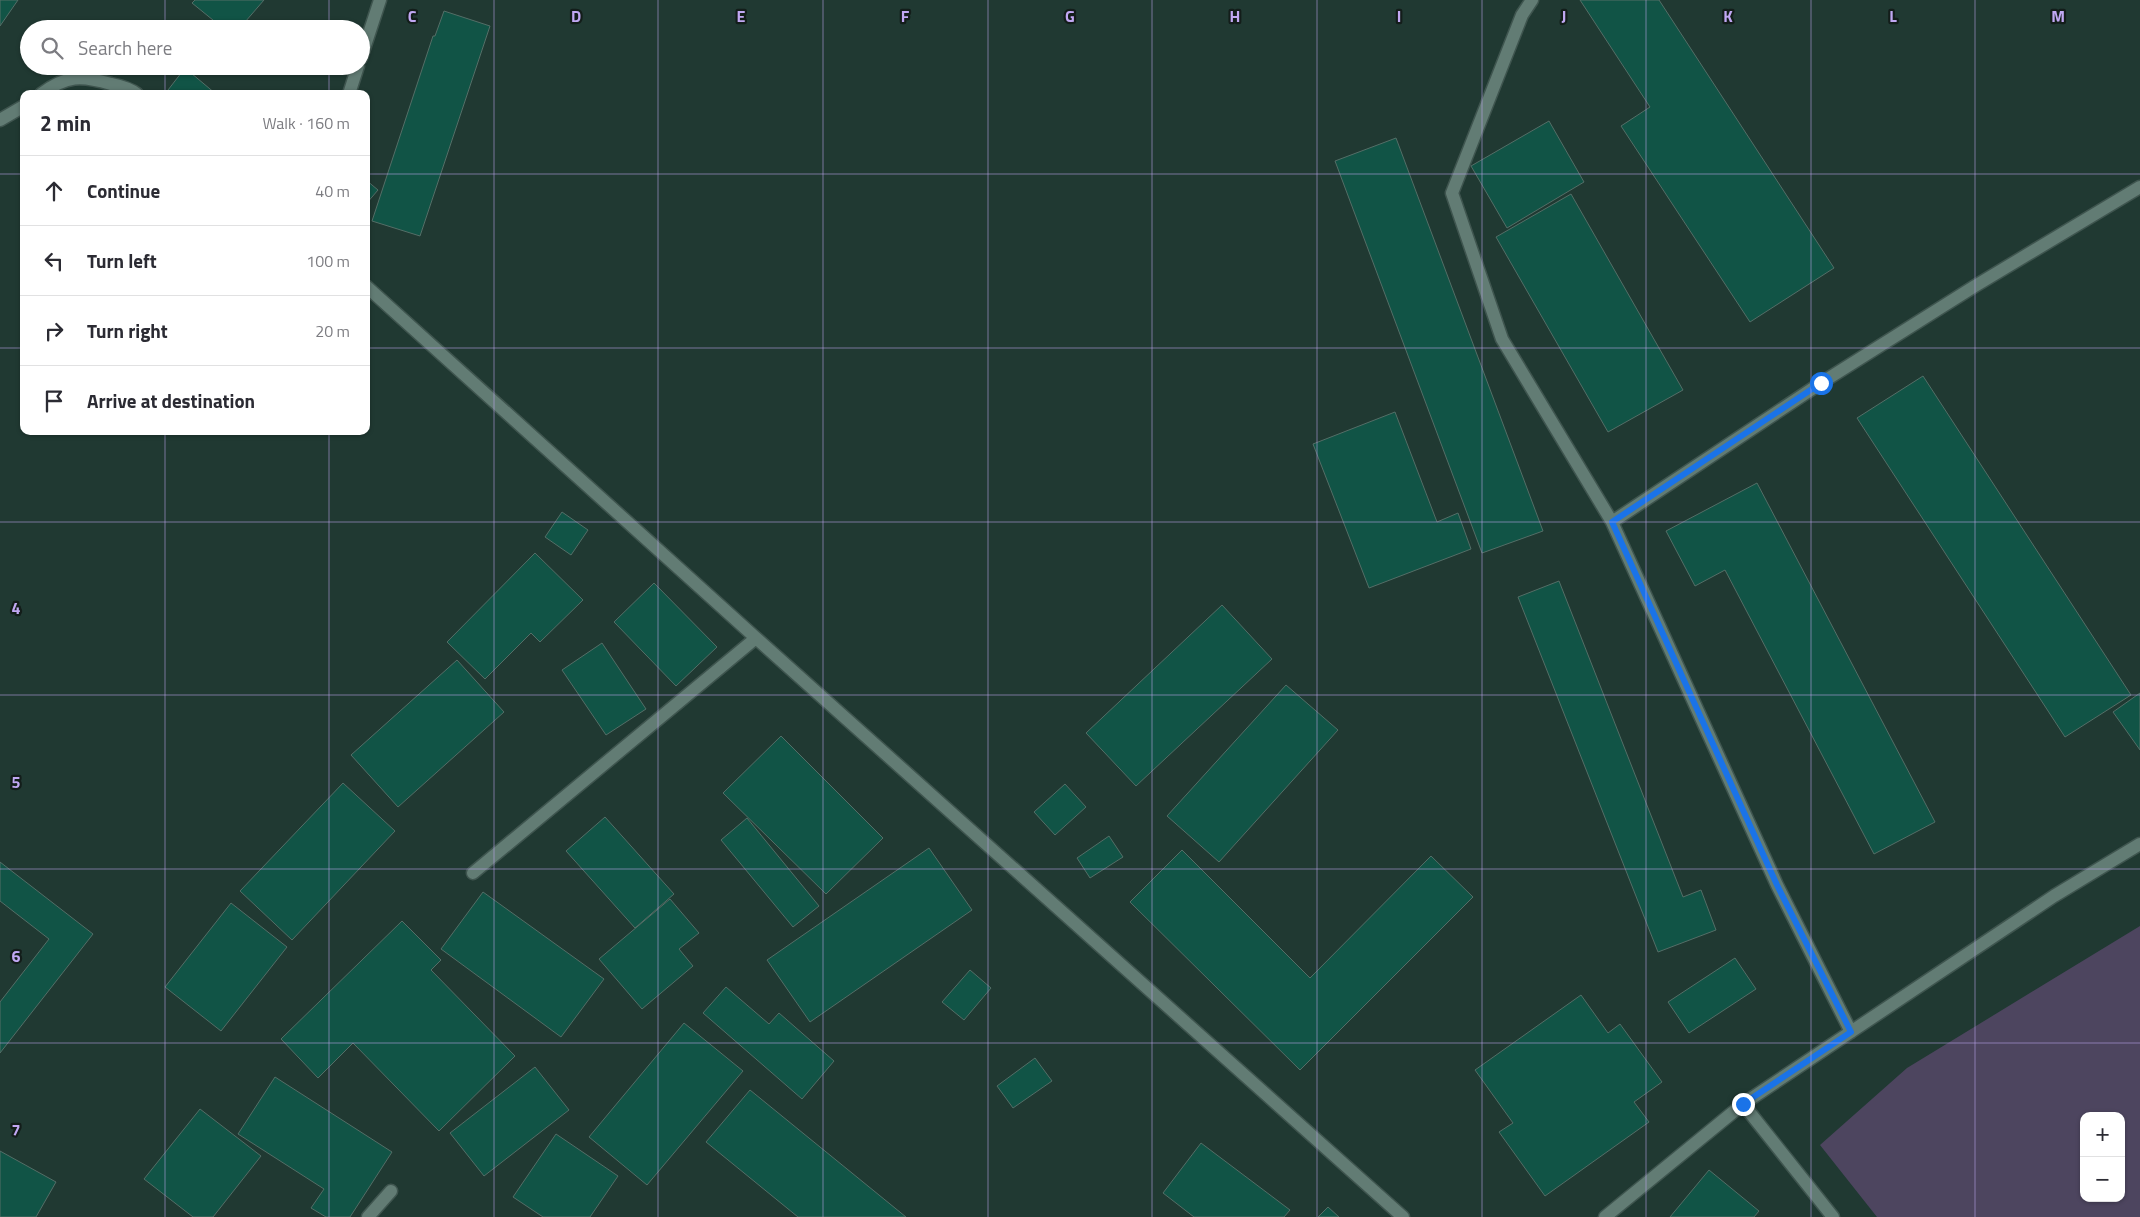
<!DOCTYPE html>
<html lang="en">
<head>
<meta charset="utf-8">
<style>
	body { margin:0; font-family:"Titillium Web",sans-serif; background:#f2f2f3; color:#2b2b33 }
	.controls { position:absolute; right:15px; bottom:15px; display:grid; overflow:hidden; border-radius:10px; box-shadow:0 1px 4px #0004 }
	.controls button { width:45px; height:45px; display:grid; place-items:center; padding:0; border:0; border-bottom:1px solid #e1e1e2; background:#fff; color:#2b2b33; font:25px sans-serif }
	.stop { position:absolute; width:15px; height:15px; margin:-11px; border:4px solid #1a73e8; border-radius:50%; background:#fff }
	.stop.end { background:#1a73e8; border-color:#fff; box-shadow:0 1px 5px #0008 }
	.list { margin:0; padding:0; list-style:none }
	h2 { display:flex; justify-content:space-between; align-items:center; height:65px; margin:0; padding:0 20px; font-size:21px }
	h2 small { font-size:16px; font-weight:400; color:#7c7c81 }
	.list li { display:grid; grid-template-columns:32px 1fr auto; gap:15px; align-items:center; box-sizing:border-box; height:70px; padding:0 20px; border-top:1px solid #e1e1e2 }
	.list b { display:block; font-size:19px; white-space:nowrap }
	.list em { font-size:16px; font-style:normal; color:#7c7c81 }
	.icon { flex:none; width:28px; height:28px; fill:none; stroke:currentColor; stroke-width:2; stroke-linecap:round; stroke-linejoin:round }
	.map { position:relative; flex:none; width:2140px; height:1217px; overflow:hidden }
	.search { position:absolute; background:#fff; box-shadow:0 1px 4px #0004; left:20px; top:20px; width:350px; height:55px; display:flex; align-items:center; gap:12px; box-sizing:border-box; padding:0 18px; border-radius:28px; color:#7c7c81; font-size:19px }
	.panel { position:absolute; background:#fff; box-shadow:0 1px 4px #0004; left:20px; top:90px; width:350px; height:345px; border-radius:10px }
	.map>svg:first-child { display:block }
	.green { fill:#4d455f; fill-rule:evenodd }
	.building { fill:#115446; stroke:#546e67 }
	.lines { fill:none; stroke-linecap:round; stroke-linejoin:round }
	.minor-casing { stroke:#3f554f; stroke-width:15 }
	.minor { stroke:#627c74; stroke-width:12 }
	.route { stroke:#1a73e8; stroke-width:6 }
	.grid { fill:none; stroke:#c1a8f3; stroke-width:1; stroke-opacity:0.55 }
	.grid-label { font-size:16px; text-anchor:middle; font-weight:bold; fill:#c1a8f3; stroke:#131d1a; stroke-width:4.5; stroke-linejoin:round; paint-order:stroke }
</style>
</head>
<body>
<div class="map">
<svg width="2140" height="1217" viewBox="0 0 2140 1217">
	<rect width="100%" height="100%" fill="#203932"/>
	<path class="green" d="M2140,926V1217H1877L1820,1145L1907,1068ZM2084,1116H2121V1198H2084Z"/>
	<path class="building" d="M0,0H18L0,26Z
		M195,0H264L239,29H224L192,3Z
		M1580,0H1659L1834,268L1750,322L1621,126L1650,107Z
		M444,11L490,26L420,236L372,221L433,36H435Z
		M185,68L216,94H172L168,90Z
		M1549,121L1584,182L1507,228L1471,166Z
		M1396,138L1543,531L1482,553L1335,161Z
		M366,180L378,190L366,204Z
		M1571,194L1683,390L1608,432L1496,237Z
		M1923,376L2131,695L2065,737L1857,418Z
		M1395,412L1437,522L1458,513L1471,549L1369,588L1313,444Z
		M1757,483L1935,822L1874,854L1725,570L1695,586L1666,531Z
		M562,512L588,530L571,555L545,537Z
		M535,553L583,600L540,642L531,633L485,679L447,642Z
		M1559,581L1683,897L1701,890L1716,930L1658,952L1518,597Z
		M654,583L717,647L676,686L614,622Z
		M1222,605L1272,659L1136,786L1086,733Z
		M602,643L646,709L606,735L562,670Z
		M457,660L504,712L398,807L351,755Z
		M1286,685L1338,730L1219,862L1167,816Z
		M2140,693V750L2113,712Z
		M781,736L883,838L826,894L723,793Z
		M343,783L395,831L292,940L240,891Z
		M1065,784L1086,807L1055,835L1034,812Z
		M605,817L674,894L635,928L566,851Z
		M747,818L819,906L793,927L721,840Z
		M1109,836L1123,857L1090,878L1077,858Z
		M929,848L972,910L810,1022L767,960Z
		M1182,850L1310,978L1431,856L1473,897L1300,1070L1130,902Z
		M0,862L93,934L0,1053V1002L49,939L0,901Z
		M483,892L604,979L561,1037L441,949Z
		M670,899L699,933L679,949L693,966L642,1009L599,959Z
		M231,903L287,947L221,1031L165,987Z
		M402,921L441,960L431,970L515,1056L439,1131L353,1043L318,1078L281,1039Z
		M1735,958L1756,989L1689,1033L1668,1002Z
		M970,970L991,988L964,1020L942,1002Z
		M726,987L769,1024L779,1013L834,1061L802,1099L703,1013Z
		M1581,995L1608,1033L1620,1024L1662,1082L1634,1102L1649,1122L1545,1196L1499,1132L1513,1123L1475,1070Z
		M684,1023L743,1071L647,1185L589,1137Z
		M1035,1058L1052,1081L1013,1108L997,1086Z
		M535,1067L569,1110L484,1176L450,1133Z
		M275,1077L392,1152L350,1217H326L311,1208L324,1189L238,1134Z
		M750,1090L906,1217H798L706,1142Z
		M200,1109L261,1156L213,1217H193L144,1179Z
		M556,1134L618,1176L590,1217H543L513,1197Z
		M1201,1143L1290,1210L1284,1217H1194L1163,1193Z
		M0,1151L56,1182L36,1217H0Z
		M1709,1170L1759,1211L1754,1217H1670Z
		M1328,1207L1339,1217H1318Z"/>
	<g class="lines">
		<g class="minor-casing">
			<path id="minor" d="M1532,0L1522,15L1452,193L1502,339L1612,522L1777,885L1851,1032
				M361,58L380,0
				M41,94C67,75 81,75 111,84C121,86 129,88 137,94
				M349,94L358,66
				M0,120L24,106
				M366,286L756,638L1403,1217
				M1612,522L1821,383L1975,286L2140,187
				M473,873L756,638
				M1743,1104L1833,1217
				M368,1217L391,1191
				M1605,1217L1743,1104L2054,896L2140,844"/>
		</g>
		<use href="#minor" class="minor"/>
	</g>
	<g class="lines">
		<path class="route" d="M1743,1104L1851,1032L1777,885L1612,522L1821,383"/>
	</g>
	<path class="grid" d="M165,0V29M329,0V29M494,0V1217M658,0V1217M823,0V1217M988,0V1217M1152,0V1217M1317,0V1217M1482,0V1217M1646,0V1217M1811,0V1217M1975,0V1217M165,66V94M329,66V94M0,174H24M366,174H2140M0,348H24M366,348H2140M165,431V1217M329,431V1217M0,522H2140M0,695H2140M0,869H2140M0,1043H2140"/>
	<g class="grid-label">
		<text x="412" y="22">C</text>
		<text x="576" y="22">D</text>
		<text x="741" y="22">E</text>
		<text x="905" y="22">F</text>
		<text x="1070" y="22">G</text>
		<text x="1235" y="22">H</text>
		<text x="1399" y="22">I</text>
		<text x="1564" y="22">J</text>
		<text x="1728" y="22">K</text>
		<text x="1893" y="22">L</text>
		<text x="2058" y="22">M</text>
		<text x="16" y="614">4</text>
		<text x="16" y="788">5</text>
		<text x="16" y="962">6</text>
		<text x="16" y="1136">7</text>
	</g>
</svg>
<div class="controls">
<button>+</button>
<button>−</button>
</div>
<div class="stop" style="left:1821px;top:383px"></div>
<div class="stop end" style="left:1743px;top:1104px"></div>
<div class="search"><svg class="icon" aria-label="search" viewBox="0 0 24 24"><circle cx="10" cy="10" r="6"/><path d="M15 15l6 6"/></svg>Search here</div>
<section class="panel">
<h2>2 min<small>Walk · 160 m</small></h2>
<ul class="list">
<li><svg class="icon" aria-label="ahead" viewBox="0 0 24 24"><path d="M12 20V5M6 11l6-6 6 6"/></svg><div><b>Continue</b></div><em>40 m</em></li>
<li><svg class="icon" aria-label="left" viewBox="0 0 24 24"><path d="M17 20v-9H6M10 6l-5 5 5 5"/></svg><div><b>Turn left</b></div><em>100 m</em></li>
<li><svg class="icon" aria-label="right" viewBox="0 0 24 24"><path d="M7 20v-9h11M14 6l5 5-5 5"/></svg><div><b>Turn right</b></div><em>20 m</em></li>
<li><svg class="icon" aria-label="arrive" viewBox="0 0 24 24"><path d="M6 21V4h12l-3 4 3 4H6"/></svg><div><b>Arrive at destination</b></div></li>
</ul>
</section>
</div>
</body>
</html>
